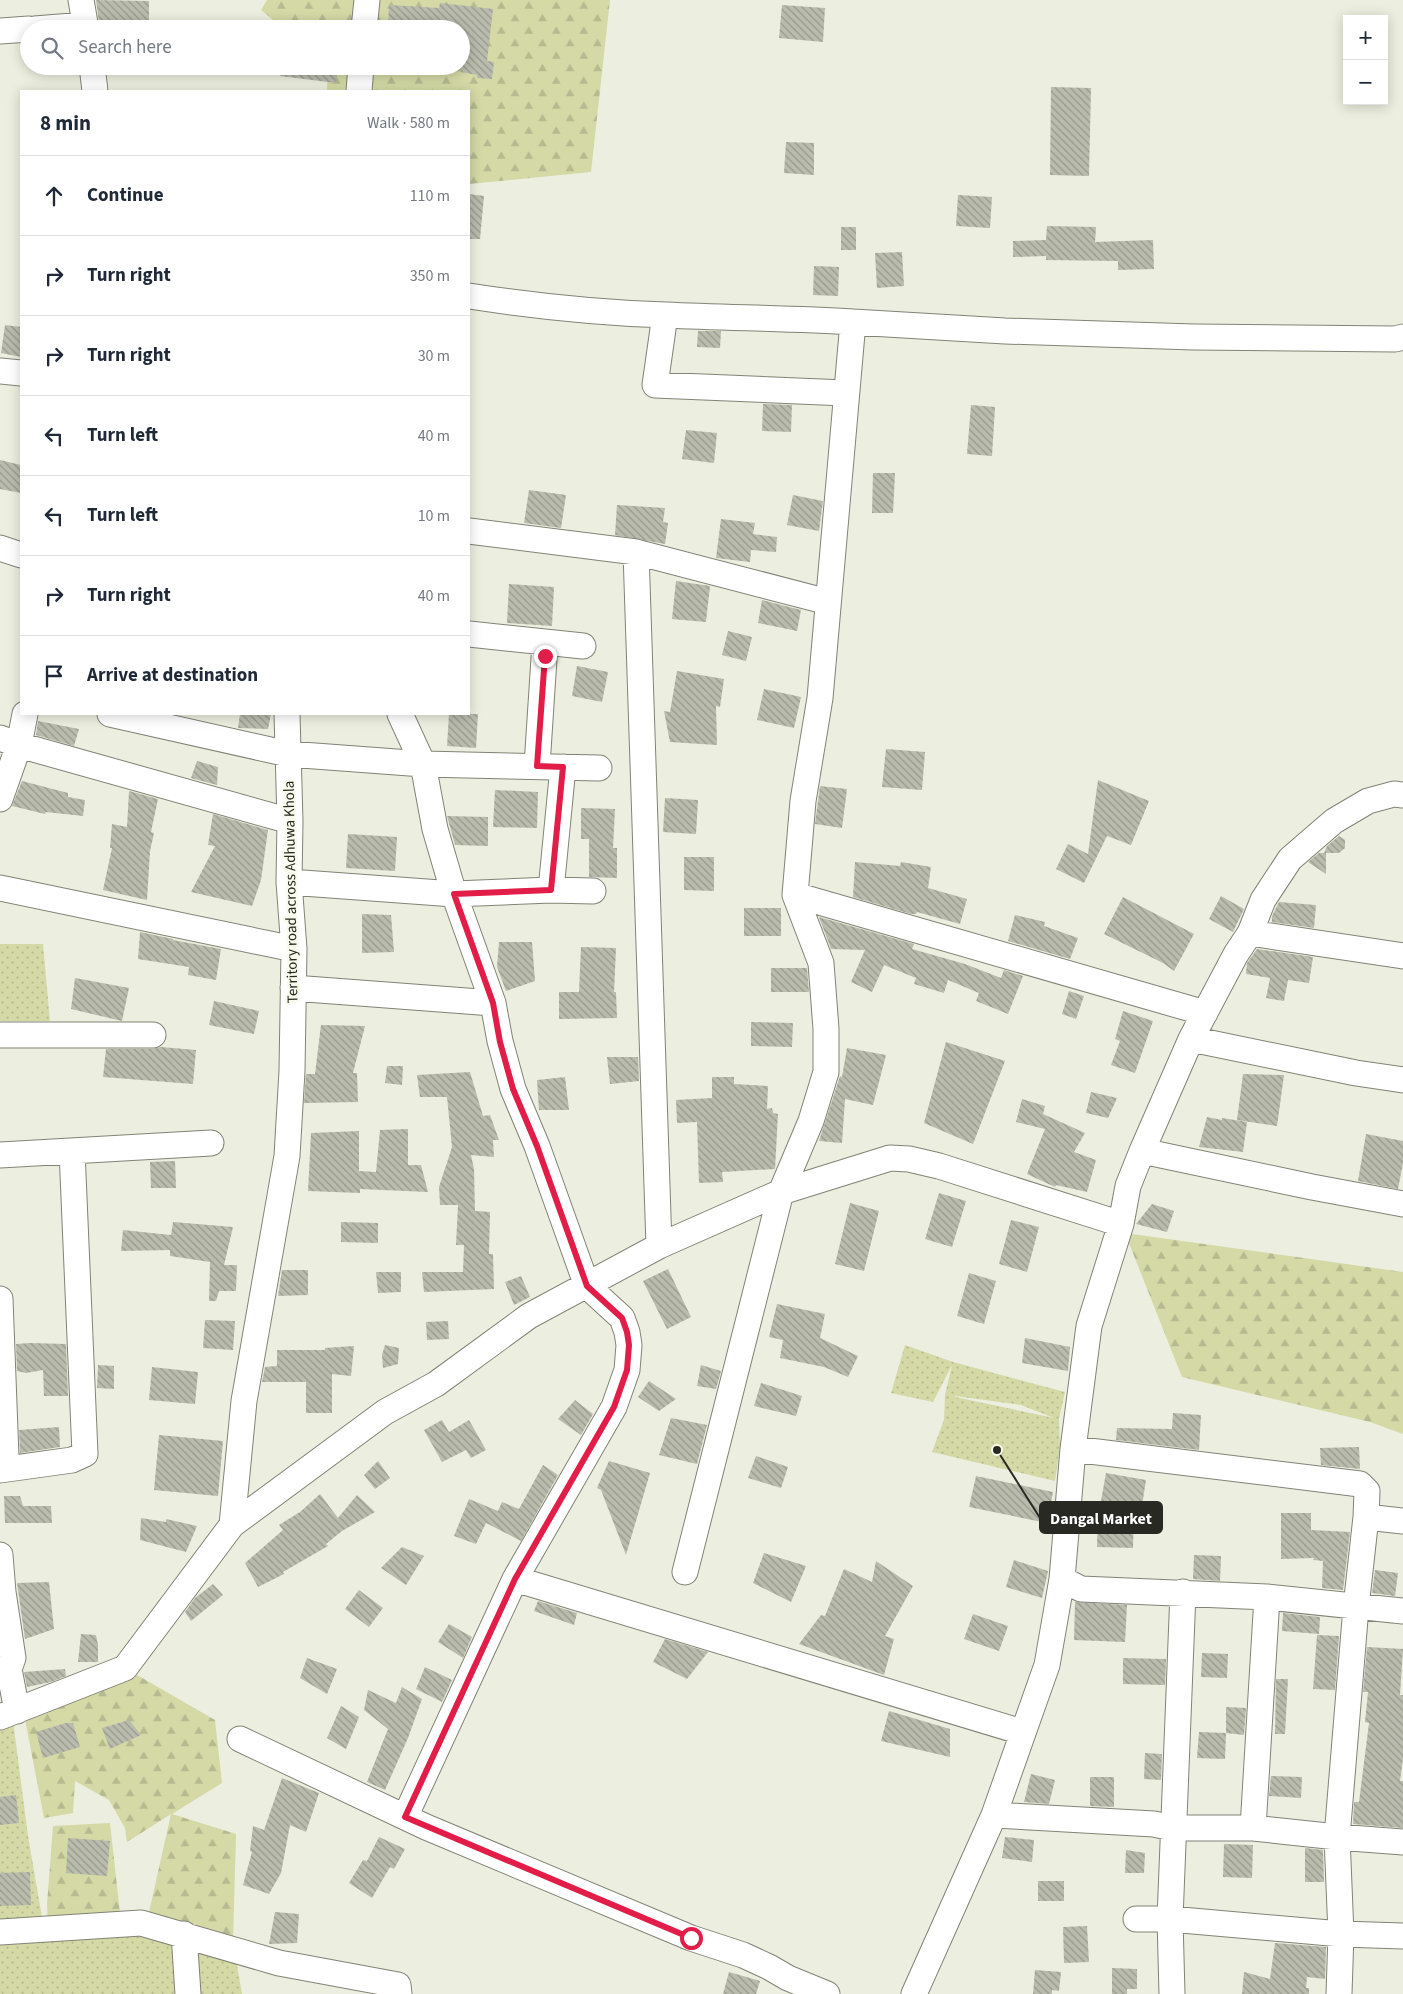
<!DOCTYPE html>
<html lang="en">
<head>
<meta charset="utf-8">
<style>
	body { margin:0; font-family:"Source Sans 3",sans-serif; background:#f6f6f7; color:#1f2937 }
	.controls { position:absolute; right:15px; top:15px; display:grid; overflow:hidden; border-radius:0px; box-shadow:0 2px 12px #0003 }
	.controls button { width:45px; height:45px; display:grid; place-items:center; padding:0; border:0; border-bottom:1px solid #e0e1e3; background:#fff; color:#1f2937; font:25px sans-serif }
	.stop { position:absolute; width:15px; height:15px; margin:-11px; border:4px solid #e11d48; border-radius:50%; background:#fff }
	.stop.end { background:#e11d48; border-color:#fff; box-shadow:0 1px 5px #0008 }
	.list { margin:0; padding:0; list-style:none }
	h2 { display:flex; justify-content:space-between; align-items:center; height:65px; margin:0; padding:0 20px; font-size:21px }
	h2 small { font-size:16px; font-weight:400; color:#747a83 }
	.list li { display:grid; grid-template-columns:32px 1fr auto; gap:15px; align-items:center; box-sizing:border-box; height:80px; padding:0 20px; border-top:1px solid #e0e1e3 }
	.list b { display:block; font-size:19px; white-space:nowrap }
	.list em { font-size:16px; font-style:normal; color:#747a83 }
	.icon { flex:none; width:28px; height:28px; fill:none; stroke:currentColor; stroke-width:2; stroke-linecap:round; stroke-linejoin:round }
	.map { position:relative; flex:none; width:1403px; height:1994px; overflow:hidden }
	.search { position:absolute; background:#fff; box-shadow:0 2px 12px #0003; left:20px; top:20px; width:450px; height:55px; display:flex; align-items:center; gap:12px; box-sizing:border-box; padding:0 18px; border-radius:28px; color:#747a83; font-size:19px }
	.panel { position:absolute; background:#fff; box-shadow:0 2px 12px #0003; left:20px; top:90px; width:450px; height:625px; border-radius:0px }
	.map>svg:first-child { display:block }
	.grass { fill:url(#grass-dots); fill-rule:evenodd }
	.forest { fill:url(#forest-firs) }
	.building { fill:url(#building-back-hatch) }
	.lines { fill:none; stroke-linecap:round; stroke-linejoin:round }
	.minor-casing { stroke:#828376; stroke-width:27 }
	.minor { stroke:#fff; stroke-width:25 }
	.route { stroke:#e11d48; stroke-width:6 }
	.labels { text-anchor:middle; dominant-baseline:central; stroke-width:5; stroke-linejoin:round; paint-order:stroke }
	.street-label { font-size:15px; fill:#292924; stroke:#f9fbed }
	.leader { fill:none; stroke:#292924; stroke-width:2 }
	.callout-dot { fill:#292924; stroke:#f9fbed; stroke-width:2 }
	.callout { fill:#292924; stroke:#292924; stroke-width:2 }
	.callout-label { font-size:16px; text-anchor:middle; font-weight:bold; fill:#fff }
</style>
</head>
<body>
<div class="map">
<svg width="1403" height="1994" viewBox="0 0 1403 1994">
	<defs>
		<pattern id="grass-dots" width="8" height="8" patternUnits="userSpaceOnUse" patternTransform="scale(1.25)"><rect width="8" height="8" fill="#d4d9a6"/><path d="M2 2h.1M6 6h.1" fill="none" stroke="#b6ba8f" stroke-width="1.8" stroke-linecap="round"/></pattern>
		<pattern id="forest-firs" width="22" height="20" patternUnits="userSpaceOnUse" patternTransform="scale(1.25)"><rect width="22" height="20" fill="#d4d9a6"/><path d="M5 1l3.5 6h-7zM16 11l3.5 6h-7z" fill="#b6ba8f"/></pattern>
		<pattern id="building-back-hatch" width="6" height="6" patternUnits="userSpaceOnUse" patternTransform="scale(1.25)"><rect width="6" height="6" fill="#babcae"/><path d="M-1 5l2 2M0 0l6 6M5-1l2 2" fill="none" stroke="#97998d"/></pattern>
	</defs>
	<rect width="100%" height="100%" fill="#eceedf"/>
	<path class="grass" d="M0,944H43L50,1021H0Z
		M905,1345L953,1362L1065,1392L1059,1419L1060,1446L1055,1481L932,1452L944,1420L945,1395L952,1365L933,1402L891,1393ZM955,1396L1021,1405L1054,1418L955,1397Z
		M13,1721L28,1836L44,1929L0,1931V1724Z
		M119,1928L235,1954L242,1994H0V1934Z"/>
	<path class="forest" d="M267,0H610L591,172L469,184V91H327L328,66H461V29H284L261,10Z
		M1125,1233L1403,1272V1434L1370,1422L1182,1377Z
		M125,1668L215,1720L222,1783L172,1814L236,1834L233,1941L147,1921L171,1814L127,1842L125,1828L109,1800L75,1781L73,1813L44,1818L24,1714Z
		M110,1823L121,1922L48,1927L47,1904L53,1826Z"/>
	<path class="building" d="M96,0L149,1V29H100Z
		M440,3L493,9L487,61L494,62L492,79L477,78V75L461,72V29H388L389,5L439,8Z
		M782,5L825,8L823,42L779,38Z
		M280,66H338L336,83L280,76Z
		M1051,87L1091,88L1089,176L1050,175Z
		M786,142L814,143V175L784,173Z
		M469,194L484,196L480,239H469Z
		M958,195L992,197L990,228L956,226Z
		M1047,226L1096,227L1095,242L1153,240L1154,269L1118,270V261L1046,260V256L1013,257V241L1046,240Z
		M841,227H856V250H841Z
		M902,252L904,286L877,288L875,253Z
		M814,266L839,267L838,296L813,295Z
		M5,325L21,327V357L1,353Z
		M698,331H721L720,348L697,347Z
		M763,404L792,405L791,432L762,431Z
		M971,405L995,407L992,456L967,454Z
		M686,430L717,433L714,463L682,459Z
		M0,460L21,465V493L0,489Z
		M873,473H895L893,513H872Z
		M529,490L566,495L561,528L524,523Z
		M793,495L823,501L819,531L787,525Z
		M617,505L665,508L663,522L668,523L665,544L615,535Z
		M721,519L755,523L753,534L777,537L776,552L751,550L750,562L716,558Z
		M676,581L710,586L706,622L672,619Z
		M509,584L554,587L552,626L507,623Z
		M762,600L801,610L797,631L758,623Z
		M728,631L752,637L746,661L722,655Z
		M577,666L608,672L602,702L572,696Z
		M677,671L724,679L720,707L716,706L717,745L670,742L664,711L670,712Z
		M764,689L801,697L794,728L757,720Z
		M240,714H271L268,729L238,728Z
		M449,714H478L476,748L447,746Z
		M38,721L79,729L74,746L36,735Z
		M886,749L925,752L922,790L882,787Z
		M197,761L218,767L217,785L191,778Z
		M1098,780L1149,801L1131,845L1107,836L1084,883L1056,869L1068,844L1088,854Z
		M22,781L68,793V797L85,800L83,816L46,812L45,814L12,806Z
		M820,786L847,789L842,828L815,824Z
		M495,790L538,792L537,828L493,827Z
		M129,791L158,799L151,832L154,833L150,851L147,900L103,890L112,848H110L112,824L127,827Z
		M665,798L698,800L696,834L663,832Z
		M581,808L615,809L613,848H617V878L589,877V839H581Z
		M213,814L268,830L261,880L252,906L191,892L215,846L208,845Z
		M447,816L488,817V846L455,845Z
		M348,834L397,837L395,871L346,868Z
		M1339,836L1345,840V848L1339,853H1326V874L1308,862L1319,853H1324L1327,846Z
		M684,857H714V891L684,890Z
		M855,862L900,866L901,862L931,867L928,888L967,899L960,924L917,912L916,914H911L853,897Z
		M1221,896L1244,909L1233,932L1209,919Z
		M1123,897L1194,934L1174,971L1163,963L1104,934Z
		M1279,902L1316,905L1314,928L1272,922V916Z
		M744,908H781V936H744Z
		M362,914L391,915L394,952L362,953Z
		M1015,915L1045,922L1044,926L1078,938L1070,959L1008,941Z
		M819,917L914,944L912,949L965,964L1001,978L1004,970L1023,976L1008,1014L976,1001L979,993L948,980L944,993L914,984L916,978L884,965L872,992L851,982L865,950L831,949Z
		M140,932L173,939V940L221,949L216,980L188,975L189,967L138,959Z
		M499,942H532L535,981L506,991L497,967Z
		M581,947L616,948L614,992H616L617,1018L559,1019V992H579Z
		M1257,949L1313,957L1309,983L1288,980L1284,1001L1266,998L1270,978L1246,974L1247,963Z
		M771,968H807L809,992H771Z
		M75,978L129,988L122,1021L71,1009Z
		M1069,991L1084,996L1076,1019L1062,1014Z
		M214,1001L259,1011L254,1034L209,1025Z
		M1123,1011L1153,1021L1135,1073L1111,1065L1120,1041L1115,1039Z
		M751,1022L793,1023L792,1047L751,1046Z
		M321,1025L365,1026L353,1073H357L358,1102L304,1103L306,1074H315Z
		M946,1042L1005,1061L973,1144L924,1123Z
		M161,1047L196,1050L193,1084L103,1077L106,1049H153Z
		M847,1048L886,1055L873,1105L845,1099L842,1143L819,1141L840,1076L842,1077Z
		M607,1057H638L639,1081L610,1084Z
		M387,1066H403L402,1085L385,1083Z
		M470,1072L483,1116L490,1115L499,1140H493L494,1157L471,1155L474,1169L475,1211L490,1212L489,1254H493L494,1289L424,1292L422,1272H463L464,1245H456L458,1205H440L439,1187L452,1147L447,1097H420L417,1075Z
		M1243,1074L1284,1075L1277,1126L1237,1120Z
		M565,1077L569,1110H539L537,1080Z
		M712,1077H734V1084L768,1086L767,1109L772,1108L773,1113L778,1114L775,1169L722,1172L723,1182L699,1183L697,1122L677,1123L676,1100L712,1098Z
		M1091,1092L1117,1098L1108,1118L1086,1113Z
		M1022,1099L1045,1106L1043,1114L1085,1133L1074,1152L1096,1160L1087,1192L1056,1185L1055,1187L1027,1174L1045,1129L1016,1122Z
		M1207,1117L1222,1120V1118L1247,1122L1243,1152L1199,1147Z
		M408,1129V1165H421L428,1192L360,1189V1193L308,1191L311,1133L359,1131V1171L376,1172L380,1130Z
		M1366,1134L1403,1141V1163L1398,1189L1358,1181Z
		M175,1161L176,1188H151L150,1162Z
		M939,1193L966,1201L952,1247L925,1239Z
		M850,1203L879,1211L864,1271L835,1264Z
		M1152,1204L1174,1211L1167,1232L1136,1224Z
		M1011,1220L1039,1227L1027,1272L999,1264Z
		M173,1222L233,1227L224,1265H237L236,1291H219L216,1301H209L210,1262L170,1256V1250L121,1251L123,1230L171,1235Z
		M341,1222L378,1223V1243L341,1242Z
		M668,1269L691,1317L667,1329L643,1281Z
		M282,1270H308V1295L278,1296Z
		M376,1272H401V1292L378,1293Z
		M969,1273L996,1281L984,1324L957,1316Z
		M521,1276L530,1297L514,1305L505,1282Z
		M777,1304L825,1314L820,1338L858,1356L848,1377L824,1367L780,1358L783,1340L769,1337Z
		M205,1320L235,1321L233,1350L203,1348Z
		M448,1321L449,1339L427,1340L426,1322Z
		M1025,1338L1070,1347L1068,1371L1022,1363Z
		M30,1343L66,1344L68,1396H44L43,1370L26,1373L17,1371L16,1344Z
		M385,1345L399,1348L398,1364L383,1368L382,1355Z
		M354,1346L351,1376L332,1374V1413H306V1382H262L265,1367L277,1366V1350H325V1348Z
		M98,1365L114,1366V1389L97,1388Z
		M701,1365L721,1371L716,1389L697,1386Z
		M152,1367L198,1372L195,1404L149,1400Z
		M649,1381L676,1399L659,1411L638,1397Z
		M761,1383L802,1396L796,1416L754,1406Z
		M575,1400L593,1414L581,1435L558,1419Z
		M1173,1413L1201,1415L1199,1450L1116,1440L1117,1428L1172,1429Z
		M671,1418L707,1425L697,1464L659,1455Z
		M442,1420L449,1432L469,1420L486,1450L471,1458L466,1450L442,1462L424,1430Z
		M59,1427L60,1447L20,1453L19,1430Z
		M159,1435L223,1441L218,1496L154,1490Z
		M1359,1447L1360,1469L1321,1465L1320,1448Z
		M756,1456L788,1467L781,1488L748,1478Z
		M378,1461L390,1478L375,1489L364,1475Z
		M609,1461L650,1473L626,1555L601,1490L597,1488Z
		M543,1465L558,1475L521,1541L486,1523L476,1544L454,1536L469,1499L498,1511L502,1502L519,1509Z
		M1106,1473L1146,1480L1141,1512L1134,1511L1133,1548L1097,1547L1098,1512H1099Z
		M976,1476L1053,1492L1047,1523L969,1507Z
		M320,1494L338,1518L357,1495L375,1512L342,1531L326,1544L328,1546L283,1572L284,1574L258,1587L245,1563L283,1530L279,1525L300,1512Z
		M4,1496H20L23,1506H51L52,1523H5Z
		M1281,1513H1311V1530L1350,1532L1343,1590L1322,1588L1323,1561L1313,1560L1314,1558L1281,1559Z
		M141,1518L166,1522V1519L197,1526L186,1552L140,1540Z
		M402,1547L424,1556L406,1585L381,1568Z
		M764,1553L806,1566L791,1602L753,1583Z
		M1194,1555L1221,1556L1220,1581L1193,1579Z
		M1014,1560L1048,1571L1042,1598L1006,1587Z
		M876,1561L913,1586L885,1636L894,1639L884,1675L799,1644L821,1615L825,1616L844,1569L872,1582Z
		M1375,1570L1398,1573L1395,1596L1372,1593Z
		M49,1582L54,1629L25,1639L17,1583Z
		M213,1584L223,1595L191,1621L185,1612L195,1598Z
		M359,1590L383,1608L369,1627L345,1609Z
		M538,1601L577,1613L574,1625L534,1611Z
		M1075,1602L1127,1605L1125,1642L1074,1640Z
		M1283,1613L1320,1617L1319,1634L1282,1631Z
		M973,1614L1008,1626L999,1651L964,1639Z
		M449,1624L472,1637L463,1658L438,1642Z
		M81,1634L96,1635L98,1645V1662H78Z
		M1317,1635L1339,1636L1335,1690L1313,1689Z
		M665,1639L708,1652L687,1679L653,1662Z
		M1367,1647L1403,1649L1400,1695H1403V1759L1400,1781H1403V1828L1353,1824L1354,1802H1359L1369,1723L1365,1722L1368,1692H1363Z
		M1202,1653L1228,1654L1227,1678L1201,1677Z
		M307,1658L337,1669L327,1694L300,1678Z
		M1123,1658L1166,1659L1165,1685L1123,1684Z
		M425,1667L452,1680L442,1702L416,1689Z
		M65,1669L66,1676L51,1682L27,1687L24,1672Z
		M1276,1679H1288L1285,1734H1275Z
		M402,1687L422,1699L408,1738L385,1790L367,1782L388,1729L364,1710L368,1690L396,1703Z
		M341,1706L359,1717L346,1749L327,1738Z
		M1226,1707L1246,1708L1244,1735L1226,1733Z
		M889,1711L950,1729V1757L881,1741Z
		M129,1720L141,1735L110,1749L102,1728Z
		M66,1723H73L80,1747L43,1758L36,1732Z
		M1199,1732L1226,1733L1225,1759L1197,1758Z
		M1145,1753L1162,1754L1161,1780L1144,1779Z
		M1031,1774L1055,1780L1049,1804L1024,1802Z
		M1271,1776L1302,1777L1301,1798L1269,1796Z
		M1090,1777H1114V1807L1090,1806Z
		M282,1778L319,1793L306,1832L290,1825L281,1873L269,1894L243,1885L252,1852L250,1851L253,1826L264,1830Z
		M16,1795L19,1823L0,1825V1797Z
		M379,1837L405,1849L394,1869L390,1867L372,1898L349,1883L363,1860L367,1861Z
		M1005,1837L1034,1840L1032,1862L1002,1858Z
		M68,1838L110,1841L107,1876L66,1873Z
		M1224,1844L1253,1845L1252,1878L1223,1877Z
		M1305,1848L1323,1850L1324,1882H1305Z
		M1126,1850L1145,1853L1144,1873H1125Z
		M30,1872L31,1905L0,1906V1873Z
		M1038,1881H1064V1901H1038Z
		M275,1912L299,1914L297,1943L269,1944Z
		M1087,1926L1089,1962L1064,1963L1063,1927Z
		M1275,1943L1326,1947L1325,1979L1307,1977L1306,1988H1309V1994H1242L1244,1972L1270,1979Z
		M1112,1968L1137,1969V1989H1127V1994H1112Z
		M1035,1970L1061,1972L1059,1991L1052,1990V1994H1033Z
		M729,1972L760,1981L756,1994H723Z"/>
	<g class="lines">
		<g class="minor-casing">
			<path id="minor" d="M81,0L86,29
				M35,29L85,25
				M364,29L367,0
				M0,31L29,29
				M92,66L95,91
				M359,91L361,66
				M469,296C534,306 601,313 666,315C729,318 791,318 853,322
				M665,315L655,385L846,393
				M0,371L21,373
				M469,531L636,552L828,602
				M0,548L21,555
				M636,552L659,1246
				M469,634L583,646
				M25,714L19,745L290,821
				M110,714L288,754L423,764L599,768
				M400,714L423,764L435,829L454,894L493,1003L500,1041L513,1089L537,1146L587,1286L622,1318L627,1332L629,1345L627,1370L614,1407L515,1579L405,1817
				M0,738L19,745L0,799
				M537,766L545,643
				M289,882L454,894L551,890L593,891
				M0,888L294,949
				M551,890L563,767
				M795,895L1205,1013
				M1250,933L1403,956
				M293,988L493,1003
				M0,1035H153
				M1191,1039L1356,1073L1403,1080
				M1142,1151L1312,1187L1403,1204
				M0,1155L211,1143
				M0,1299L6,1457L0,1463
				M1073,1449L1360,1484L1367,1491L1366,1517L1356,1607L1337,1837L1341,1934L1339,1994
				M0,1470L72,1460L85,1454L72,1151
				M1366,1517L1403,1521
				M232,1525L244,1401L287,1156L292,1071L294,949L289,882L290,821L287,714
				M0,1555L3,1592L13,1658L9,1669L17,1711
				M685,1572L781,1192L811,1121L826,1072V1029L821,963L795,895L803,801L820,698L853,322L1005,331L1194,337L1395,339L1403,337
				M515,1579L1022,1732
				M1062,1579L1081,1589L1267,1597L1403,1611
				M0,1717L125,1668L232,1525L385,1412L436,1384L529,1316L659,1246L781,1192L890,1158L909,1159L939,1166L1121,1224
				M240,1739L426,1827L691,1938L743,1955L769,1967L788,1978L827,1994
				M994,1815L1154,1824L1172,1828H1253L1337,1837L1403,1842
				M1253,1828L1267,1597
				M1136,1919H1170L1341,1934L1403,1936
				M0,1932L141,1923L279,1963L398,1985L399,1994
				M184,1934L188,1994
				M914,1994L994,1815L1047,1665L1062,1579L1073,1449L1089,1326L1121,1224L1128,1186L1142,1151L1191,1039L1236,954L1250,933L1263,900L1290,859L1334,821L1368,801L1394,794L1403,795
				M1172,1994L1170,1919L1183,1592"/>
		</g>
		<use href="#minor" class="minor"/>
	</g>
	<g class="lines">
		<path class="route" d="M545,656L537,766L563,767L551,890L454,894L493,1003L500,1042L513,1089L537,1146L587,1286L622,1318L627,1332L629,1345L627,1370L614,1407L515,1579L405,1817L691,1938"/>
	</g>
	<g class="labels">
		<g class="street-label">
			<text transform="translate(291 892) rotate(-91)">Territory road across Adhuwa Khola</text>
		</g>
	</g>
	<path class="leader" d="M997 1450L1040 1518"/>
	<circle class="callout-dot" cx="997" cy="1450" r="5"/>
	<rect class="callout" x="1040" y="1502" width="122" height="31" rx="5"/>
	<g class="callout-label">
		<text x="1101" y="1524">Dangal Market</text>
	</g>
</svg>
<div class="controls">
<button>+</button>
<button>−</button>
</div>
<div class="stop" style="left:691px;top:1938px"></div>
<div class="stop end" style="left:545px;top:656px"></div>
<div class="search"><svg class="icon" aria-label="search" viewBox="0 0 24 24"><circle cx="10" cy="10" r="6"/><path d="M15 15l6 6"/></svg>Search here</div>
<section class="panel">
<h2>8 min<small>Walk · 580 m</small></h2>
<ul class="list">
<li><svg class="icon" aria-label="ahead" viewBox="0 0 24 24"><path d="M12 20V5M6 11l6-6 6 6"/></svg><div><b>Continue</b></div><em>110 m</em></li>
<li><svg class="icon" aria-label="right" viewBox="0 0 24 24"><path d="M7 20v-9h11M14 6l5 5-5 5"/></svg><div><b>Turn right</b></div><em>350 m</em></li>
<li><svg class="icon" aria-label="right" viewBox="0 0 24 24"><path d="M7 20v-9h11M14 6l5 5-5 5"/></svg><div><b>Turn right</b></div><em>30 m</em></li>
<li><svg class="icon" aria-label="left" viewBox="0 0 24 24"><path d="M17 20v-9H6M10 6l-5 5 5 5"/></svg><div><b>Turn left</b></div><em>40 m</em></li>
<li><svg class="icon" aria-label="left" viewBox="0 0 24 24"><path d="M17 20v-9H6M10 6l-5 5 5 5"/></svg><div><b>Turn left</b></div><em>10 m</em></li>
<li><svg class="icon" aria-label="right" viewBox="0 0 24 24"><path d="M7 20v-9h11M14 6l5 5-5 5"/></svg><div><b>Turn right</b></div><em>40 m</em></li>
<li><svg class="icon" aria-label="arrive" viewBox="0 0 24 24"><path d="M6 21V4h12l-3 4 3 4H6"/></svg><div><b>Arrive at destination</b></div></li>
</ul>
</section>
</div>
</body>
</html>
